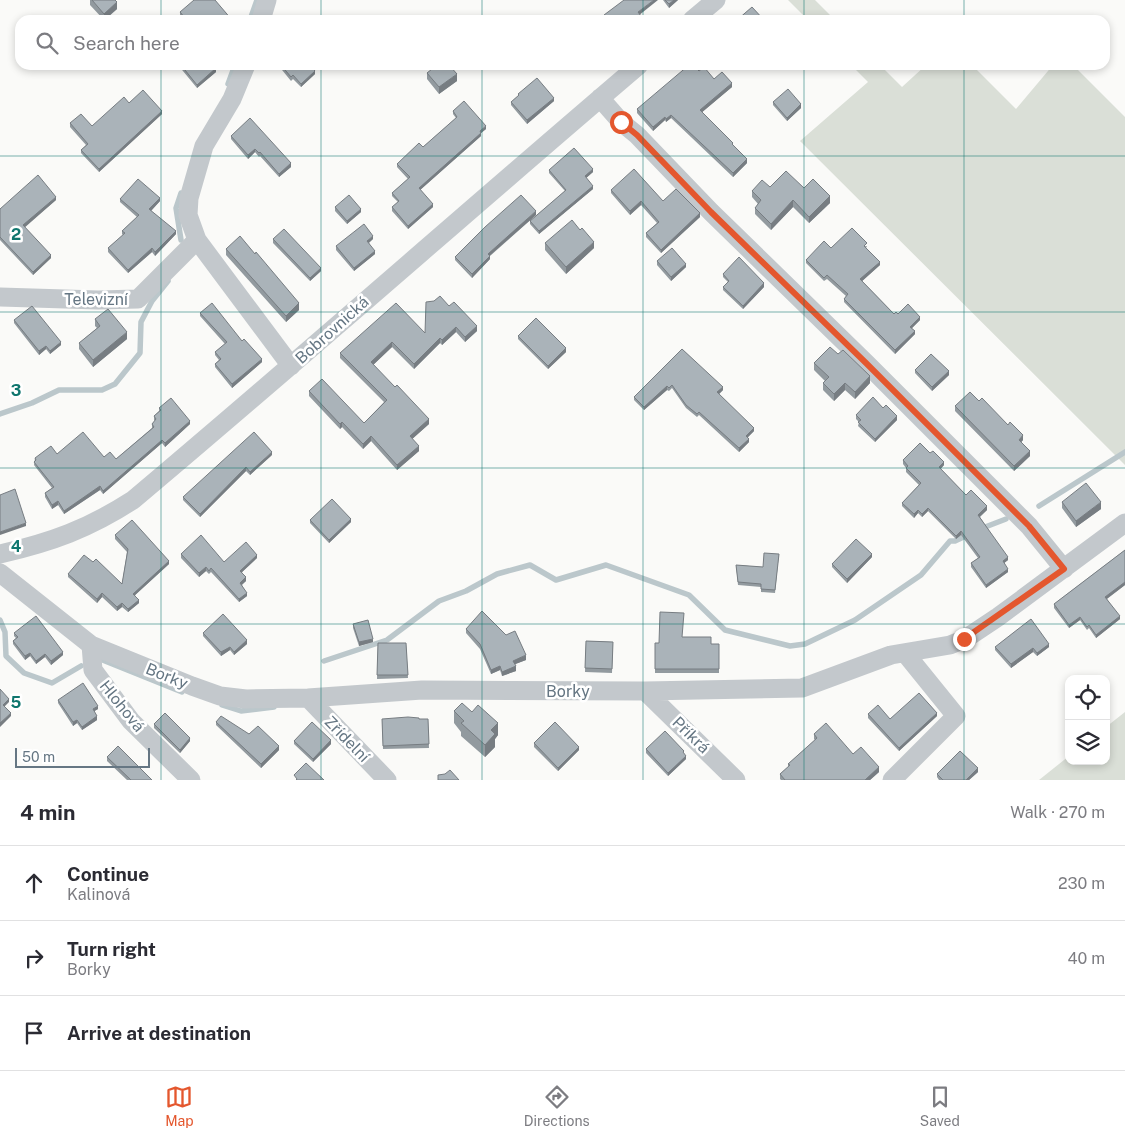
<!DOCTYPE html>
<html lang="en">
<head>
<meta charset="utf-8">
<style>
	body { margin:0; font-family:"Public Sans",sans-serif; background:#f7f7f7; color:#2b2b33 }
	.controls { position:absolute; right:15px; bottom:15px; display:grid; overflow:hidden; border-radius:10px; box-shadow:0 2px 8px #0003 }
	.controls button { width:45px; height:45px; display:grid; place-items:center; padding:0; border:0; border-bottom:1px solid #e1e1e2; background:#fff; color:#2b2b33; font:25px sans-serif }
	.scale { position:absolute; left:15px; bottom:12px; width:135px; box-sizing:border-box; padding-left:5px; border:2px solid #657683; border-top:0; font-size:14px; line-height:18px; white-space:nowrap; color:#657683; -webkit-text-stroke:4px #fff; paint-order:stroke }
	.stop { position:absolute; width:15px; height:15px; margin:-11px; border:4px solid #e4572e; border-radius:50%; background:#fff }
	.stop.end { background:#e4572e; border-color:#fff; box-shadow:0 1px 5px #0008 }
	.list { margin:0; padding:0; list-style:none }
	h2 { display:flex; justify-content:space-between; align-items:center; height:65px; margin:0; padding:0 20px; font-size:21px }
	h2 small { font-size:16px; font-weight:400; color:#7c7c81 }
	.list li { display:grid; grid-template-columns:32px 1fr auto; gap:15px; align-items:center; box-sizing:border-box; height:75px; padding:0 20px; border-top:1px solid #e1e1e2 }
	.list b { display:block; font-size:19px; white-space:nowrap }
	.list p { margin:0; font-size:16px; white-space:nowrap; color:#7c7c81 }
	.list em { font-size:16px; font-style:normal; color:#7c7c81 }
	.icon { flex:none; width:28px; height:28px; fill:none; stroke:currentColor; stroke-width:2; stroke-linecap:round; stroke-linejoin:round }
	.map { position:relative; flex:none; width:1125px; height:780px; overflow:hidden }
	.search { position:absolute; background:#fff; box-shadow:0 2px 8px #0003; left:15px; right:15px; top:15px; height:55px; display:flex; align-items:center; gap:12px; box-sizing:border-box; padding:0 18px; border-radius:15px; color:#7c7c81; font-size:19px }
	.sheet { height:290px; background:#fff }
	nav { display:flex; justify-content:space-around; align-items:center; box-sizing:border-box; height:70px; border-top:1px solid #e1e1e2; background:#fff; font-size:14px; color:#7c7c81 }
	nav a { display:grid; justify-items:center; gap:2px }
	nav .on { color:#e4572e }
	.map>svg:first-child { display:block }
	.green { fill:#dadfd7 }
	.lines { fill:none; stroke-linecap:round; stroke-linejoin:round }
	.stream { stroke:#bbc7cb; stroke-width:5.5 }
	.street { stroke:#c3c8cc; stroke-width:19 }
	.wall { fill:#929a9f }
	.shaded-wall { fill:#777d82 }
	.building { fill:#aab3b9; stroke:#777d82 }
	.route { stroke:#e4572e; stroke-width:6 }
	.grid { fill:none; stroke:#0f766e; stroke-width:1; stroke-opacity:0.55 }
	.labels { text-anchor:middle; dominant-baseline:central; stroke-width:5; stroke-linejoin:round; paint-order:stroke }
	.street-label { font-size:16px; fill:#657683; stroke:#fff }
	.grid-label { font-size:16px; text-anchor:middle; font-weight:bold; fill:#0f766e; stroke:#fff; stroke-width:5; stroke-linejoin:round; paint-order:stroke }
</style>
</head>
<body>
<div class="map">
<svg width="1125" height="780" viewBox="0 0 1125 780">
	<rect width="100%" height="100%" fill="#fafaf8"/>
	<path class="green" d="M788,0H815L835,20H808Z
		M851,65H880L902,87L926,65H972L1016,109L1053,65H1073L1125,117V465L800,141L868,82Z
		M1125,712V780H1039L1069,756V761H1106V727Z"/>
	<g class="lines">
		<path class="stream" d="M250,20L257,0
			M228,84L235,65
			M181,240L176,208L181,193
			M0,414L32,403L59,390H102L115,384L140,353L141,322L152,301L168,281
			M1039,506L1125,452
			M980,529L1006,519
			M0,620L5,632L6,656L24,673L52,683L81,666
			M100,659L182,692
			M324,661L387,640L439,601L466,591L497,574L530,565L556,580L606,565L689,595L725,630L790,646L805,644L855,620L921,575L950,541H955L970,534
			M222,705L241,711L274,707"/>
		<path class="street" d="M261,20L267,0
			M692,20L716,0
			M246,65L232,99L204,146L189,198L188,215L197,240L291,366
			M600,98L621,122L637,135L711,212L866,363L1029,526L1064,569
			M0,297L98,300L138,299L197,240
			M0,554C52,542 88,529 133,500C303,357 470,209 639,65
			M0,573L91,645L192,686L220,696L246,699L308,698L422,690L645,691L802,688L891,655L950,645L965,639L998,617L1125,523
			M91,645L93,670L131,721L191,780
			M645,691L736,780
			M308,698L387,780
			M892,780L956,716L905,653"/>
	</g>
	<path class="wall" d="M90,0H115L117,9L105,20H104L90,5Z
		M663,0H678L669,8Z
		M180,12L232,20L183,19L180,16Z
		M178,65H213L216,72L197,88Z
		M278,65H310L315,74L301,87L293,79L291,81Z
		M699,71L732,87L702,112L733,145L747,163L733,177L671,118L666,122L665,120L653,131L637,113V109Z
		M427,73L457,81L439,94L427,79Z
		M518,94L554,101L527,124L511,105V102L518,96Z
		M773,102L801,108L787,121L773,105Z
		M129,103L162,114L99,172L81,153V150L86,145L70,127V123L92,126Z
		M453,111L486,129L481,133V136L420,190L433,207L408,229L392,211V207L398,202L392,196V193L408,179L397,167V164L423,147L456,118L453,114Z
		M231,136L291,167L279,177L260,156L259,157L255,152L248,159L231,139Z
		M549,170L593,172L586,178L593,189L539,234L530,224V221L565,191L549,173Z
		M770,187L804,188L830,203L809,223L793,207L771,230L755,214V208L758,204L752,197V191Z
		M611,190L663,201L700,217L661,253L646,237V233L657,223L641,205L630,215L611,193Z
		M120,199L160,201L151,211L176,234L155,256L152,252L128,273L108,252V248L123,235L122,234V231L137,217L120,202Z
		M56,200L24,227L51,258L33,275L0,240V209Z
		M335,207L361,212L347,224L335,211Z
		M536,215L490,256V259L472,278L455,260V257Z
		M273,239L321,271L310,281L273,243Z
		M373,239L369,243L375,254L354,271L336,250V246Z
		M545,243L594,248L566,274L545,250Z
		M867,246L866,248L880,265L862,281L894,314H898L920,320L912,328L915,334L895,354L844,302V299L846,296L827,279L824,281L806,263V260L831,248Z
		M226,249L299,310L286,322L226,255Z
		M657,261L686,267L671,281L657,265Z
		M723,274L764,287L743,309L723,290V287L728,282L723,277Z
		M449,306L477,331L465,342L456,332L442,345L440,343L414,369L392,347L373,365L429,424L412,439L419,451L397,470L371,441L363,449L342,427L340,429L309,396V391L364,423L384,402L340,358V353L425,333Z
		M200,313L242,341L262,362L232,388L215,367V364L219,360L215,355V352L225,344L200,316Z
		M95,319L127,339L93,367L79,349V343L97,328L95,326Z
		M14,320L61,345L50,354L46,349L39,355L14,323Z
		M518,336L566,352L548,369L518,339Z
		M682,349L723,390L719,394L754,431L748,437L749,442L739,452L699,415L697,417L686,408L672,388L669,391L667,390L644,410L634,400V397Z
		M814,363L870,383L855,399L845,390L834,401L823,390V383L825,381L814,370Z
		M915,370L949,375L932,391L915,373Z
		M979,401L1023,440L1021,442L1030,456L1014,471L955,411V406Z
		M159,408L190,424L165,447L162,443L103,494L100,490L64,514L58,505L52,509L45,497V493L52,488L34,465L35,458L57,454L116,459L152,428V424L155,421L154,420V416L159,411Z
		M856,415L897,420L875,442L858,426L859,422L856,419Z
		M930,453L944,465L940,469L966,495L987,510L980,517L1008,560L1004,563L1008,572L986,588L971,567V563L978,558L961,535L956,539L928,511L922,517L918,513L914,518L902,506V503L919,485L906,472V468L903,464V460Z
		M272,455L250,475L246,471L200,517L183,500V497Z
		M1062,502L1101,509L1076,527L1062,508Z
		M310,520L351,522L329,543L310,523Z
		M115,535L169,564L135,595L139,603L128,612L122,607L117,611L102,597L97,603L68,577V574L93,562L122,584L127,552L115,539Z
		M1125,550V585L1107,599L1120,619L1096,638L1089,628L1087,630L1080,620L1069,628L1054,608V604Z
		M181,554L224,562L257,558L242,572L246,581L242,585L247,596L239,602L211,572L209,574L206,571L199,577L181,558Z
		M779,554L775,593L761,592V587L738,585L736,565L763,567Z
		M872,557L847,583L832,567V564Z
		M353,624L373,642L359,646L353,628Z
		M466,629L526,660L515,664L516,671L502,676L500,670L491,674L480,649L466,633Z
		M14,633L63,655L51,665L45,657L36,664L30,656L25,660L13,644V641L16,638L14,636Z
		M203,633L247,644L234,655L230,650L221,656L203,636Z
		M683,637L711,644H719V673H655V643H659Z
		M586,641L613,642L612,673L585,672Z
		M378,643H406L408,678L377,679Z
		M995,647H1049L1037,656L1033,652L1011,668L995,650Z
		M58,700L98,709L94,711L97,720L82,730L77,723L73,726L58,703Z
		M454,711L498,735L495,739V747L485,757L461,736V732L454,723Z
		M868,714L890,719L937,716L899,751L868,718Z
		M382,719H428L429,748L383,749Z
		M216,722L249,734L279,750L261,768L216,725Z
		M154,724L190,741L180,753L154,728Z
		M814,734L853,754L879,772L870,780H781L780,779V774L788,767V764L815,740L814,739Z
		M294,741L331,744L313,762L294,744Z
		M534,743L579,750L558,771L534,747Z
		M646,749L686,759L668,776L646,753Z
		M107,757L152,780H127L107,761Z
		M978,772L969,780H939L937,777V774Z"/>
	<path class="shaded-wall" d="M654,0H658L638,16V12Z
		M674,0H678L669,8V4Z
		M117,2V9L104,20V14Z
		M216,68V72L197,88V85Z
		M315,71V74L301,87V84Z
		M457,74V81L439,94V87Z
		M732,83V87L700,114V110Z
		M554,98V101L527,124V120Z
		M801,104V108L787,121V118Z
		M162,111V114L99,172V169Z
		M671,115V118L666,122V119Z
		M665,117V120L653,131V127Z
		M486,126V129L481,133V136L419,191V188Z
		M255,149V152L248,159V155Z
		M747,159V163L733,177V173Z
		M291,163V167L279,177V174Z
		M593,169V172L585,179V176Z
		M593,186V189L539,234V231Z
		M830,196V203L809,223V217Z
		M56,197V200L23,229V225Z
		M160,198V201L149,213V209Z
		M793,200V207L771,230V224Z
		M641,201V205L630,215V211Z
		M433,204V207L408,229V226Z
		M361,209V212L347,224V221Z
		M536,211V215L488,257V254Z
		M700,213V217L661,253V250Z
		M176,231V234L155,256V252Z
		M373,236V239L367,244V241Z
		M594,242V248L566,274V267Z
		M152,248V252L128,273V270Z
		M375,251V254L354,271V268Z
		M51,255V258L33,275V272Z
		M490,256V259L472,278V274Z
		M880,262V265L860,283V279Z
		M686,264V267L671,281V277Z
		M321,268V271L310,281V278Z
		M764,283V287L743,309V306Z
		M299,303V310L286,322V316Z
		M920,317V320L910,330V327Z
		M477,326V331L465,342V337Z
		M456,327V332L442,345V340Z
		M915,331V334L895,354V350Z
		M127,332V339L93,367V360Z
		M440,338V343L414,369V364Z
		M61,342V345L50,354V351Z
		M392,342V347L371,367V362Z
		M46,346V349L39,355V351Z
		M566,348V352L548,369V366Z
		M262,359V362L232,388V384Z
		M949,371V375L932,391V387Z
		M870,376V383L855,399V392Z
		M845,383V390L834,401V394Z
		M667,386V390L644,410V407Z
		M723,387V390L717,396V392Z
		M897,416V420L875,442V439Z
		M429,419V424L410,441V436Z
		M190,421V424L165,447V443Z
		M342,422V427L340,429V424Z
		M754,428V431L746,439V436Z
		M1023,435V440L1019,445V440Z
		M371,436V441L363,449V444Z
		M749,439V442L739,452V448Z
		M162,440V443L103,494V491Z
		M419,446V451L397,470V465Z
		M1030,451V456L1014,471V466Z
		M272,452V455L250,475V472Z
		M944,462V465L939,471V467Z
		M246,467V471L200,517V514Z
		M100,486V490L64,514V511Z
		M58,501V505L52,509V505Z
		M1101,502V509L1076,527V521Z
		M987,506V510L978,518V515Z
		M928,508V511L922,517V514Z
		M918,510V513L914,518V514Z
		M351,519V522L329,543V540Z
		M26,523V526L0,535V532Z
		M961,531V535L956,539V536Z
		M872,554V557L847,583V579Z
		M257,555V558L240,574V571Z
		M1008,557V560L1003,564V561Z
		M169,561V564L133,597V594Z
		M206,567V571L199,577V573Z
		M1008,569V572L986,588V585Z
		M246,577V581L240,586V583Z
		M1125,582V585L1105,600V597Z
		M102,593V597L97,603V599Z
		M247,593V596L239,602V599Z
		M139,600V603L128,612V609Z
		M122,603V607L117,611V607Z
		M1120,616V619L1096,638V635Z
		M1080,617V620L1069,628V625Z
		M373,639V642L359,646V642Z
		M247,640V644L234,655V652Z
		M1049,644V647L1037,656V653Z
		M230,647V650L221,656V652Z
		M1033,648V652L1011,668V664Z
		M63,652V655L51,665V661Z
		M30,653V656L25,660V656Z
		M45,654V657L36,664V661Z
		M526,655V660L513,665V661Z
		M500,666V670L491,674V670Z
		M516,666V671L502,676V672Z
		M9,699V702L3,708V705Z
		M98,706V709L93,712V709Z
		M11,713V716L0,727V723Z
		M937,713V716L899,751V748Z
		M97,716V720L82,730V727Z
		M77,720V723L73,726V722Z
		M498,723V735L495,739V747L485,757V745L491,730Z
		M190,738V741L180,753V750Z
		M331,740V744L313,762V759Z
		M279,746V750L261,768V764Z
		M579,747V750L558,771V768Z
		M686,756V759L668,776V773Z
		M879,767V772L870,780H865Z
		M978,768V772L969,780H966Z"/>
	<path class="building" d="M92,0H115L117,2L104,14Z
		M194,0H215L232,20H182L185,18L180,12Z
		M624,0H654L638,12L644,20H608L604,15Z
		M665,0H674L669,4Z
		M752,7L764,20H737Z
		M181,65H213L216,68L197,85Z
		M281,65H310L315,71L301,84L293,75L291,77Z
		M437,65H449L457,74L439,87L427,73Z
		M689,65H693L699,71L704,67L714,79L722,72L732,83L700,110L733,143L732,144L747,159L733,173L671,115L666,119L665,117L653,127L637,109Z
		M537,78L554,98L527,120L511,102L519,95L518,94Z
		M788,89L801,104L787,118L773,102Z
		M143,90L162,111L99,169L81,150L88,144L70,123L81,114L92,126L124,97L129,103Z
		M464,101L486,126L480,131L481,133L419,188L433,204L408,226L392,207L399,201L392,193L410,177L397,164L419,143L423,147L457,117L453,111Z
		M250,118L291,163L279,174L260,152L259,153L255,149L248,155L231,136Z
		M574,148L593,169L585,176L593,186L539,231L530,221L566,190L549,170Z
		M634,169L663,201L676,189L700,213L661,250L646,233L659,222L641,201L630,211L611,190Z
		M786,171L804,188L813,179L830,196L809,217L793,200L771,224L755,208L761,200L752,191L762,180L770,187Z
		M38,175L56,197L23,225L51,255L33,272L0,237V209Z
		M138,179L160,198L149,209L176,231L155,252L152,248L128,270L108,248L125,233L122,231L139,215L120,199Z
		M349,195L361,209L347,221L335,207Z
		M521,195L536,211L488,254L490,256L472,274L455,257L485,227Z
		M572,220L580,230L582,228L594,242L566,267L545,243Z
		M364,224L373,236L367,241L375,251L354,268L336,246Z
		M852,228L867,243L864,246L880,262L860,279L894,314L896,312L898,314L908,304L920,317L910,327L915,331L895,350L844,299L848,294L827,275L824,278L806,260L824,241L831,248Z
		M284,229L321,268L310,278L273,239Z
		M240,236L255,254L256,252L299,303L286,316L226,249Z
		M672,248L686,264L671,277L657,261Z
		M739,257L764,283L743,306L723,287L729,281L723,274Z
		M440,296L449,306L454,302L477,326L465,337L456,327L442,340L440,338L414,364L392,342L371,362L395,387L397,385L429,419L410,436L419,446L397,465L371,436L363,444L342,422L340,424L309,391L322,379L364,423L387,400L340,353L396,303L425,333L426,302L434,301Z
		M212,303L242,341L244,339L262,359L232,384L215,364L221,359L215,352L227,342L200,313Z
		M32,306L61,342L50,351L46,346L39,351L14,320Z
		M108,309L127,332L93,360L79,343L100,326L95,319Z
		M536,318L566,348L548,366L518,336Z
		M830,347L838,354L843,350L870,376L855,392L845,383L834,394L823,383L829,377L814,363Z
		M682,349L723,387L717,392L754,428L746,436L749,439L739,448L699,412L697,414L686,405L672,385L669,388L667,386L644,407L634,397Z
		M931,354L949,371L932,387L915,370Z
		M970,392L979,401L982,398L1008,425L1010,422L1023,435L1019,440L1030,451L1014,466L955,406Z
		M873,397L883,408L886,405L897,416L875,439L858,422L861,420L856,415Z
		M171,398L190,421L165,443L162,440L103,491L100,486L64,511L58,501L52,505L45,493L54,487L34,462L36,460L35,458L51,446L57,454L83,432L104,457L110,452L116,459L154,427L152,424L156,419L154,416L161,410L159,408Z
		M254,432L272,452L250,472L246,467L200,514L183,497Z
		M920,443L930,453L933,451L944,462L939,467L966,495L971,490L987,506L978,515L1008,557L1003,561L1008,569L986,585L971,563L980,557L961,531L956,536L928,508L922,514L918,510L914,514L902,503L921,483L906,468L908,466L903,460Z
		M1086,483L1101,502L1076,521L1062,502Z
		M15,489L26,523L0,532V495Z
		M332,499L351,519L329,540L310,520Z
		M132,520L169,561L133,594L139,600L128,609L122,603L117,607L102,593L97,599L68,574L84,555L93,562L96,559L122,584L128,549L115,535Z
		M201,535L224,562L246,542L257,555L240,571L246,577L240,583L247,593L239,599L211,568L209,571L206,567L199,573L181,554Z
		M856,539L872,554L847,579L832,564Z
		M1125,550V582L1105,597L1120,616L1096,635L1089,625L1087,627L1080,617L1069,625L1054,604Z
		M764,553L779,554L775,590L761,589V584L738,582L736,565L763,567Z
		M482,611L506,635L515,631L526,655L513,661L516,666L502,672L500,666L491,670L480,644L466,629Z
		M660,612L684,613L682,637H711V644H719V669H655V643H659Z
		M223,614L247,640L234,652L230,647L221,652L203,633Z
		M36,616L63,652L51,661L45,654L36,661L30,653L25,656L13,641L18,637L14,633Z
		M1031,619L1049,644L1037,653L1033,648L1011,664L995,647Z
		M368,620L373,639L359,642L353,624Z
		M586,641L613,642L612,669L585,668Z
		M378,643H406L408,675H377Z
		M83,683L98,706L93,709L97,716L82,727L77,720L73,722L58,700Z
		M0,689L9,699L3,705L11,713L0,723Z
		M919,693L937,713L899,748L868,714L878,705L890,719Z
		M462,703L472,712L478,705L498,723L491,730L495,734L485,745L461,723L464,721L454,711Z
		M165,713L190,738L180,750L154,724Z
		M221,716L249,734L258,726L279,746L261,764L216,722Z
		M408,717L419,718V719H428L429,744L383,746L382,719Z
		M312,722L331,740L313,759L294,741Z
		M555,722L579,747L558,768L534,743Z
		M826,723L853,754L861,747L879,767L865,780H785L780,774L790,765L788,764L817,738L814,734Z
		M665,731L684,751L683,752L686,756L668,773L646,749Z
		M118,746L152,780H131L107,757Z
		M960,751L978,768L966,780H943L937,774Z
		M306,763L324,780H296L297,779L294,775Z
		M450,770L459,780H438V775L445,774Z"/>
	<g class="lines">
		<path class="route" d="M621,122L637,135L711,212L866,363L1029,526L1064,569L964,639"/>
	</g>
	<path class="grid" d="M161,0V20M321,0V20M482,0V20M643,0V20M804,0V20M964,0V20M161,65V780M321,65V780M482,65V780M643,65V780M804,65V780M964,65V780M0,156H1125M0,312H1125M0,468H1125M0,624H1125"/>
	<g class="labels">
		<g class="street-label">
			<text x="96" y="299">Televizní</text>
			<text transform="translate(332 330) rotate(-42)">Bobrovnická</text>
			<text transform="translate(167 676) rotate(22)">Borky</text>
			<text x="568" y="691">Borky</text>
			<text transform="translate(122 706) rotate(51)">Hlohová</text>
			<text transform="translate(691 735) rotate(44)">Příkrá</text>
			<text transform="translate(347 739) rotate(46)">Zřídelní</text>
		</g>
	</g>
	<g class="grid-label">
		<text x="16" y="240">2</text>
		<text x="16" y="396">3</text>
		<text x="16" y="552">4</text>
		<text x="16" y="708">5</text>
	</g>
</svg>
<div class="controls">
<button><svg class="icon" aria-label="locate" viewBox="0 0 24 24"><circle cx="12" cy="12" r="6"/><path d="M12 2v4M12 18v4M2 12h4M18 12h4"/></svg></button>
<button><svg class="icon" aria-label="layers" viewBox="0 0 24 24"><path d="M12 4l9 5-9 5-9-5zM3 14l9 5 9-5"/></svg></button>
</div>
<div class="scale">50 m</div>
<div class="stop" style="left:621px;top:122px"></div>
<div class="stop end" style="left:964px;top:639px"></div>
<div class="search"><svg class="icon" aria-label="search" viewBox="0 0 24 24"><circle cx="10" cy="10" r="6"/><path d="M15 15l6 6"/></svg>Search here</div>
</div>
<section class="sheet">
<h2>4 min<small>Walk · 270 m</small></h2>
<ul class="list">
<li><svg class="icon" aria-label="ahead" viewBox="0 0 24 24"><path d="M12 20V5M6 11l6-6 6 6"/></svg><div><b>Continue</b><p>Kalinová</p></div><em>230 m</em></li>
<li><svg class="icon" aria-label="right" viewBox="0 0 24 24"><path d="M7 20v-9h11M14 6l5 5-5 5"/></svg><div><b>Turn right</b><p>Borky</p></div><em>40 m</em></li>
<li><svg class="icon" aria-label="arrive" viewBox="0 0 24 24"><path d="M6 21V4h12l-3 4 3 4H6"/></svg><div><b>Arrive at destination</b></div></li>
</ul>
</section>
<nav>
<a class="on"><svg class="icon" aria-label="map" viewBox="0 0 24 24"><path d="M3 6l6-2 6 2 6-2v14l-6 2-6-2-6 2zM9 4v14M15 6v14"/></svg>Map</a>
<a><svg class="icon" aria-label="directions" viewBox="0 0 24 24"><path d="M12 3l9 9-9 9-9-9zM9 14v-3h6M13 9l2 2-2 2"/></svg>Directions</a>
<a><svg class="icon" aria-label="saved" viewBox="0 0 24 24"><path d="M7 4h10v16l-5-4-5 4z"/></svg>Saved</a>
</nav>
</body>
</html>
